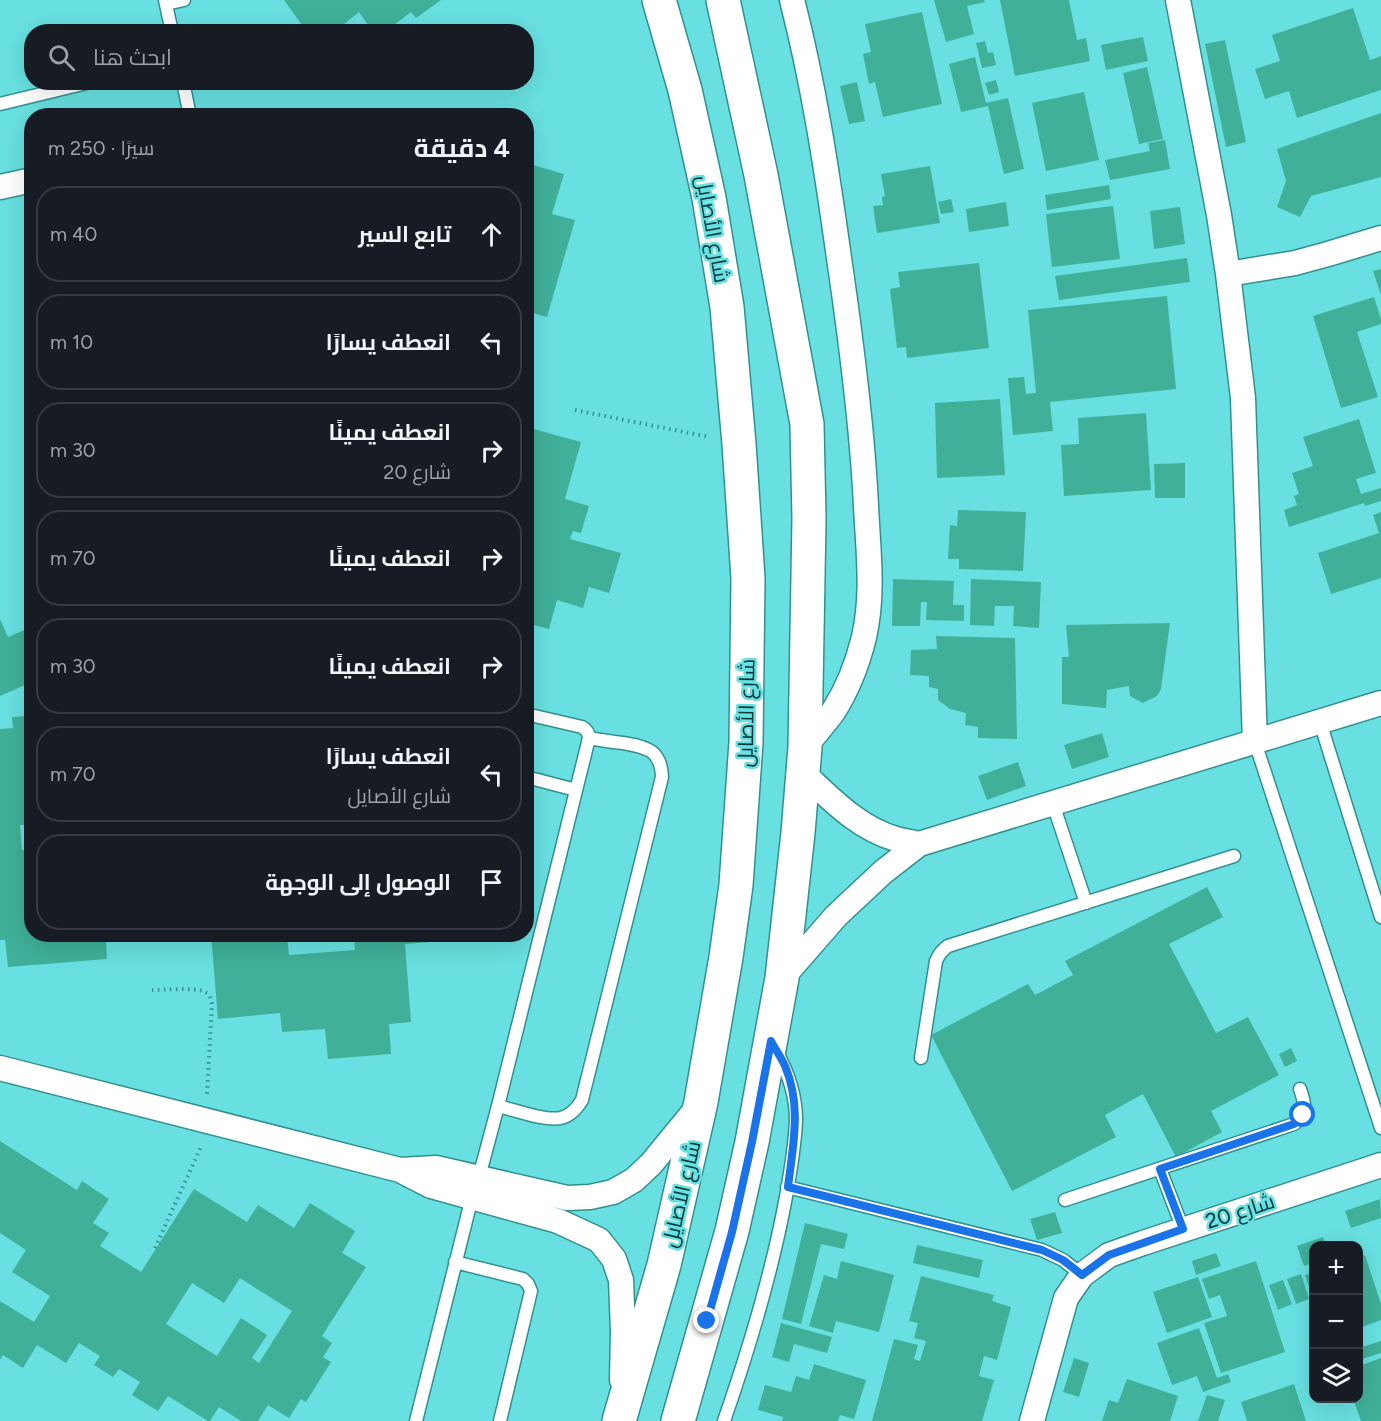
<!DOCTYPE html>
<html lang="ar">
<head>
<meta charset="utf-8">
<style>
	body { margin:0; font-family:Figtree,Cairo,sans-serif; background:#20242c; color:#f1f3f6; direction:rtl }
	.controls { position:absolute; right:18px; bottom:18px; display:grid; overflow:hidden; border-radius:12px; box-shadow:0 6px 24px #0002 }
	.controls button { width:54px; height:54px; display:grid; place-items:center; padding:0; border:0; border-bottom:2px solid #363941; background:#171b24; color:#f1f3f6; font:30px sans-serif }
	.stop { position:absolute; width:18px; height:18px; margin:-14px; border:4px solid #1a73e8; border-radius:50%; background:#fff }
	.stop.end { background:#1a73e8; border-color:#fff; box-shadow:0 2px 6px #0008 }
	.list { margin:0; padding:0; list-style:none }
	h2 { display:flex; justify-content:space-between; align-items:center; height:78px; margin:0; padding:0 24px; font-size:26px }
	h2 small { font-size:20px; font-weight:400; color:#9ea1a6 }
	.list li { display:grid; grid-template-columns:39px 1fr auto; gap:18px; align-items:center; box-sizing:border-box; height:96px; margin:0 12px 12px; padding:0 12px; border:2px solid #363941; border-radius:24px }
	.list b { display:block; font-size:22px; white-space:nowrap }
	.list p { margin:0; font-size:20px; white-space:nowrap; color:#9ea1a6 }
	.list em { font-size:20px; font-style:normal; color:#9ea1a6 }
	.icon { flex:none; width:33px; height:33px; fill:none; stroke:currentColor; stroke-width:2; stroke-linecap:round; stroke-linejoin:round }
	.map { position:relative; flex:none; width:1381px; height:1421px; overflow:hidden; direction:ltr }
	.search { position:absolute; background:#171b24; box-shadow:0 6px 24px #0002; left:24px; top:24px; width:510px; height:66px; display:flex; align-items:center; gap:15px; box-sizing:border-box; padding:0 21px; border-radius:24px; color:#9ea1a6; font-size:22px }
	.panel { position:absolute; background:#171b24; box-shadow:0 6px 24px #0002; left:24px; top:108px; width:510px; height:834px; border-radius:24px; direction:rtl }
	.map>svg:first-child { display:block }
	.building { fill:#40b099; fill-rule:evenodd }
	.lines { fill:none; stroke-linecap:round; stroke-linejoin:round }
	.service-casing { stroke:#329091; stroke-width:15 }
	.minor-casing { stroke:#329091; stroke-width:27 }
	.secondary-casing { stroke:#329091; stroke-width:36 }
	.path { stroke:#368f90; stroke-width:4; stroke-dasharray:1.5 4.5; stroke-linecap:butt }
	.service { stroke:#fff; stroke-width:12 }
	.minor { stroke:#fff; stroke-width:24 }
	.secondary { stroke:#fff; stroke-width:33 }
	.route { stroke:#1a73e8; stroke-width:8 }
	.labels { text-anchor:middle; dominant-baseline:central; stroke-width:5; stroke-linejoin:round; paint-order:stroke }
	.street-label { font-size:21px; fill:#003839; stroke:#68e0e1 }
</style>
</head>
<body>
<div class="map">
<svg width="1381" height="1421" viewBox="0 0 1381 1421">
	<rect width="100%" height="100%" fill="#68e0e1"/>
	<path class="building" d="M284,0H441L416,18L411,12L385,32H373L359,12L334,32H307Z
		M934,0H984L985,2L967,6L974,34L946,42Z
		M1000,0H1069L1077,40L1086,38L1090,61L1015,76Z
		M1353,8L1370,60L1381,56V90L1297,118L1289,91L1265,99L1255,69L1280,61L1272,35Z
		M922,12L942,104L883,117L875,82L869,84L863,54L871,52L865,24Z
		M1143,37L1148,61L1106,70L1101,45Z
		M1225,40L1246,142L1226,147L1205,44Z
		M985,41L988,53L993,52L996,65L982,68L976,43Z
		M975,57L986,103L1008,98L1024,169L1004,174L988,106L961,112L949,64Z
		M1147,67L1163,139L1139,144L1123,73Z
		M996,80L999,92L989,95L985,83Z
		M857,82L865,121L849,124L840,86Z
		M1084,92L1099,160L1046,171L1032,103Z
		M1381,113V177L1311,196L1300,217L1277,207L1286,181L1277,149Z
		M1165,140L1170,169L1110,180L1105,160L1150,151L1148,143Z
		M526,163L564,174L552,214L575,220L547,317L526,311Z
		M930,166L940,223L877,233L873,206L883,205L882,197L885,196L881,174Z
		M1109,185L1111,199L1047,210L1045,195Z
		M951,199L954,212L941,214L938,202Z
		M1006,202L1009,226L969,232L966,209Z
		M1113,206L1120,259L1052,267L1046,214Z
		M1180,207L1185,244L1154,249L1150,211Z
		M1187,258L1190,282L1059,300L1055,276Z
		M979,263L989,348L907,358L906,347L897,348L890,289L900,287L898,272Z
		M1381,269V295L1373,271Z
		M1167,296L1176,389L1050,402L1053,431L1013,435L1008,378L1024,377L1026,394L1036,393L1028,310Z
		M1374,297L1381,319V324L1357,332L1378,397L1341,408L1313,316Z
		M1000,399L1005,475L937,478L935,403Z
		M1146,413L1151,490L1064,496L1061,445L1079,444L1078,418Z
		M1359,419L1376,473L1356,479L1361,494L1381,488V501L1365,506L1364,503L1289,527L1284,510L1297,505L1294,496L1299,494L1292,473L1313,466L1303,437Z
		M526,427L581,442L565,499L589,506L581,533L573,531L570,539L621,553L609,593L589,587L583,608L557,600L549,629L526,623Z
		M1185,463V498H1155L1154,464Z
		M958,510L1026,512L1023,571L959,569V559H948L950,525L957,526Z
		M1381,512V578L1331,594L1318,553L1379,533L1373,515Z
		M893,579L954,581L953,605H964V621L926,620L927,602H921L920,626H892Z
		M971,579L1041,582L1039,628L1013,626L1014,606H995L994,626L970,625Z
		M0,619L8,637L27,629L32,639V682L0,696Z
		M1170,623L1161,689L1157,696L1143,703L1130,696L1129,686L1107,690L1106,708L1062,704V657H1069L1066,625Z
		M936,636L1015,638L1017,739L978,738V727L965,725L966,713L950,709L938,700V689L929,687V676L910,675L911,650L937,649Z
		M28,716L30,733H32V825H20L22,850L32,849V934H170V936L106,942L107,959L8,967L5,940H0V729L13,728L12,717Z
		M1102,733L1109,757L1072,769L1064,745Z
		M1018,762L1026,786L987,800L978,776Z
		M1207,887L1223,917L1169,944L1216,1033L1248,1017L1279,1075L1211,1111L1222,1132L1176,1157L1143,1094L1105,1115L1116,1137L1012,1191L931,1035L1028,984L1035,995L1073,975L1065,961Z
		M211,934H261V937L287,936L289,955L355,950L354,934H429L430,942L405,944L411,1022L389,1024L391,1054L328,1059L325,1029L282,1032L280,1013L218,1019Z
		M1291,1048L1297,1061L1285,1067L1279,1054Z
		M0,1141L77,1190L82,1181L109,1199L93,1223L109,1233L100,1246L141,1272L194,1189L247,1222L258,1205L294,1228L310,1203L355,1231L342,1253L366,1267L322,1336L332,1343L323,1357L331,1362L306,1402L301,1399L289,1418L268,1405L258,1421H241L219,1407L210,1421H208L168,1396L158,1411L132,1395L140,1382L119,1369L113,1377L94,1365L100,1356L79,1343L66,1363L37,1345L23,1368L3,1355L0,1360V1301L34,1322L50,1296L12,1272L26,1250L0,1233ZM240,1278L292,1311L259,1363L252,1358L267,1335L241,1318L217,1356L166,1324L192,1283L224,1303Z
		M1380,1199L1381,1218L1351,1228L1345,1211Z
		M1055,1212L1062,1233L1037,1240L1030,1219Z
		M805,1223L848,1234L844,1249L821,1244L801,1324L782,1319Z
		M1323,1237L1326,1245H1314V1263L1304,1266L1297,1246Z
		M917,1245L983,1260L979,1278L913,1263Z
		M1216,1253L1221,1266L1196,1275L1192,1261Z
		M1365,1255L1381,1304V1320L1359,1328V1257Z
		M841,1261L894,1275L879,1332L836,1321L833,1333L809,1326L824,1275L837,1279Z
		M1256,1261L1285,1352L1221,1373L1204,1323L1227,1316L1220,1295L1209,1299L1202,1279Z
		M1314,1272V1298L1313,1299L1305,1275Z
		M1301,1274L1309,1299L1296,1304L1287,1279Z
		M921,1276L994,1295L992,1301L1011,1307L997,1360L984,1356L979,1376L994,1380L982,1421H872L894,1339L918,1345L914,1359L920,1361L926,1341L914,1338L918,1323L909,1321Z
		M1198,1277L1212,1317L1167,1333L1153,1292Z
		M1283,1280L1292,1304L1278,1310L1269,1285Z
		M781,1323L832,1337L827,1353L794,1344L789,1362L772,1357Z
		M1199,1328L1217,1378L1228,1374L1231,1382L1203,1392L1197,1376L1172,1385L1157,1343Z
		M1381,1341V1353L1359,1360V1348Z
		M1074,1358L1089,1363L1079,1397L1063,1392Z
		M1381,1358V1421H1361L1353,1398H1359V1366Z
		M814,1364L866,1380L854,1419L840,1415L838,1421H782L783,1417L758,1410L765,1385L791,1392L796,1376L809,1380Z
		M1127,1379L1178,1396L1170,1421H1102L1109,1400L1118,1403Z
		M1294,1384L1306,1421H1247L1241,1402Z
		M1207,1395L1225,1400L1218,1421H1198Z"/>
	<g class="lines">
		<g class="service-casing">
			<path id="service" d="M165,0L172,32
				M166,4L184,0
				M183,82L190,116
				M0,104L91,82
				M1320,722L1381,917
				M1255,742L1381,1128
				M526,777L576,790
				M1053,804L1086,903
				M921,1058L936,961C939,954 942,950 948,946L1234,856
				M498,1106C509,1109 520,1112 531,1115C555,1121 569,1122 582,1100L662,777C661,750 647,747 623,743C612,742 600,740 589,738
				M1160,1169L1183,1229
				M479,1177L498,1106L589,738C589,733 587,730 582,727L526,714
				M787,1187L1042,1250L1063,1260L1082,1275
				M1065,1200L1294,1124C1308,1114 1305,1103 1300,1089
				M455,1262L523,1279L528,1284L531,1291L500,1421
				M416,1421L472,1197
				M724,1421C749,1349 771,1276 785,1202C790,1175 795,1147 796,1120C796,1096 788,1072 776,1051"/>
		</g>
		<g class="minor-casing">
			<path id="minor" d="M792,0C814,85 827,172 839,258C851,340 862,423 866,506C868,549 874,594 864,637C858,662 847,690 833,712C824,724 814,735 805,747
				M1178,0L1219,215L1228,274L1243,398L1255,742
				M0,187L32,180
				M1228,274L1295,263L1328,254L1381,238
				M803,773C831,799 858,828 896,839C903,841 912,842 919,844
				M782,978L836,916L883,872L919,844L1381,703
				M0,1068L400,1170L431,1186L558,1221L599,1240L614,1259L621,1280L623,1331L622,1380
				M400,1170L436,1168L567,1198L590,1197L613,1192L634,1180L651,1164L697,1108
				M1032,1421L1066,1298L1082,1275L1109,1255L1143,1243L1381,1165"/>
		</g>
		<g class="secondary-casing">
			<path id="secondary" d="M619,1421L664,1265L701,1102L726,957L736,885L746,742L748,578L739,444L727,307L709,198L685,90L659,0
				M678,1421L732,1231L752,1142L782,978L798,833L805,747L809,519L807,424L761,175L723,0"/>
		</g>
		<path class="path" d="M575,410L709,437
			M152,990C163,990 196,987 205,992C210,995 211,999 212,1004L207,1095
			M155,1248L201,1147"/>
		<use href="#service" class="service"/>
		<use href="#minor" class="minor"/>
		<use href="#secondary" class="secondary"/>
	</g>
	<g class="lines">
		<path class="route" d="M707,1321L732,1232L752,1142L771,1041C775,1049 781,1057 785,1066C802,1106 793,1145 788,1187L1042,1250L1063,1260L1082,1275L1109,1255L1183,1229L1160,1169L1294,1124L1303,1115"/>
	</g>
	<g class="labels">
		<g class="street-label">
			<text transform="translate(713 229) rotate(80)">شارع الأصايل</text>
			<text transform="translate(746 713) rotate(-89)">شارع الأصايل</text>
			<text transform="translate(681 1194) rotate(-77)">شارع الأصايل</text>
			<text transform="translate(1240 1211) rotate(-18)">شارع 20</text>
		</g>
	</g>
</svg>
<div class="controls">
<button>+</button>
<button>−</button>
<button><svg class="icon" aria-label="layers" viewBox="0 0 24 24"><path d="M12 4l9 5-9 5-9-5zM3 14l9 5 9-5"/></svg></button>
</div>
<div class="stop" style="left:1303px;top:1115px"></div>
<div class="stop end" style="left:707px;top:1321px"></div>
<div class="search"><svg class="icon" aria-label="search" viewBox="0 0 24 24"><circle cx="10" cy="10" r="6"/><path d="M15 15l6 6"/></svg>ابحث هنا</div>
<section class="panel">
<h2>4 دقيقة<small>سيرًا · 250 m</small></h2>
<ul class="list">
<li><svg class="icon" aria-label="ahead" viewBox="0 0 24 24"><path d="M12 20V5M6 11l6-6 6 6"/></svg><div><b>تابع السير</b></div><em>40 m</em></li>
<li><svg class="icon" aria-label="left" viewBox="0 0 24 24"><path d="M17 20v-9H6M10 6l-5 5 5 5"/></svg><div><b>انعطف يسارًا</b></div><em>10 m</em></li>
<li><svg class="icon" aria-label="right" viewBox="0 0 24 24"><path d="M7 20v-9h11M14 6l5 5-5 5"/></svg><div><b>انعطف يمينًا</b><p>شارع 20</p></div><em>30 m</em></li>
<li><svg class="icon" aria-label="right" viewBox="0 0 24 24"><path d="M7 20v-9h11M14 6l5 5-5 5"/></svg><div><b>انعطف يمينًا</b></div><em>70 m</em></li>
<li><svg class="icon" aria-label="right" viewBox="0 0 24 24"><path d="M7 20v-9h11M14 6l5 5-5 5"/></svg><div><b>انعطف يمينًا</b></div><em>30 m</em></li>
<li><svg class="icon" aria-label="left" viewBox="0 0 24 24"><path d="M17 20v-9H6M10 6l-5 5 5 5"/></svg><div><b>انعطف يسارًا</b><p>شارع الأصايل</p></div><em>70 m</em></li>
<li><svg class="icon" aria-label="arrive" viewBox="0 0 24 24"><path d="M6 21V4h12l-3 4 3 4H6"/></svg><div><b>الوصول إلى الوجهة</b></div></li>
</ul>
</section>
</div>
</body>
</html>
